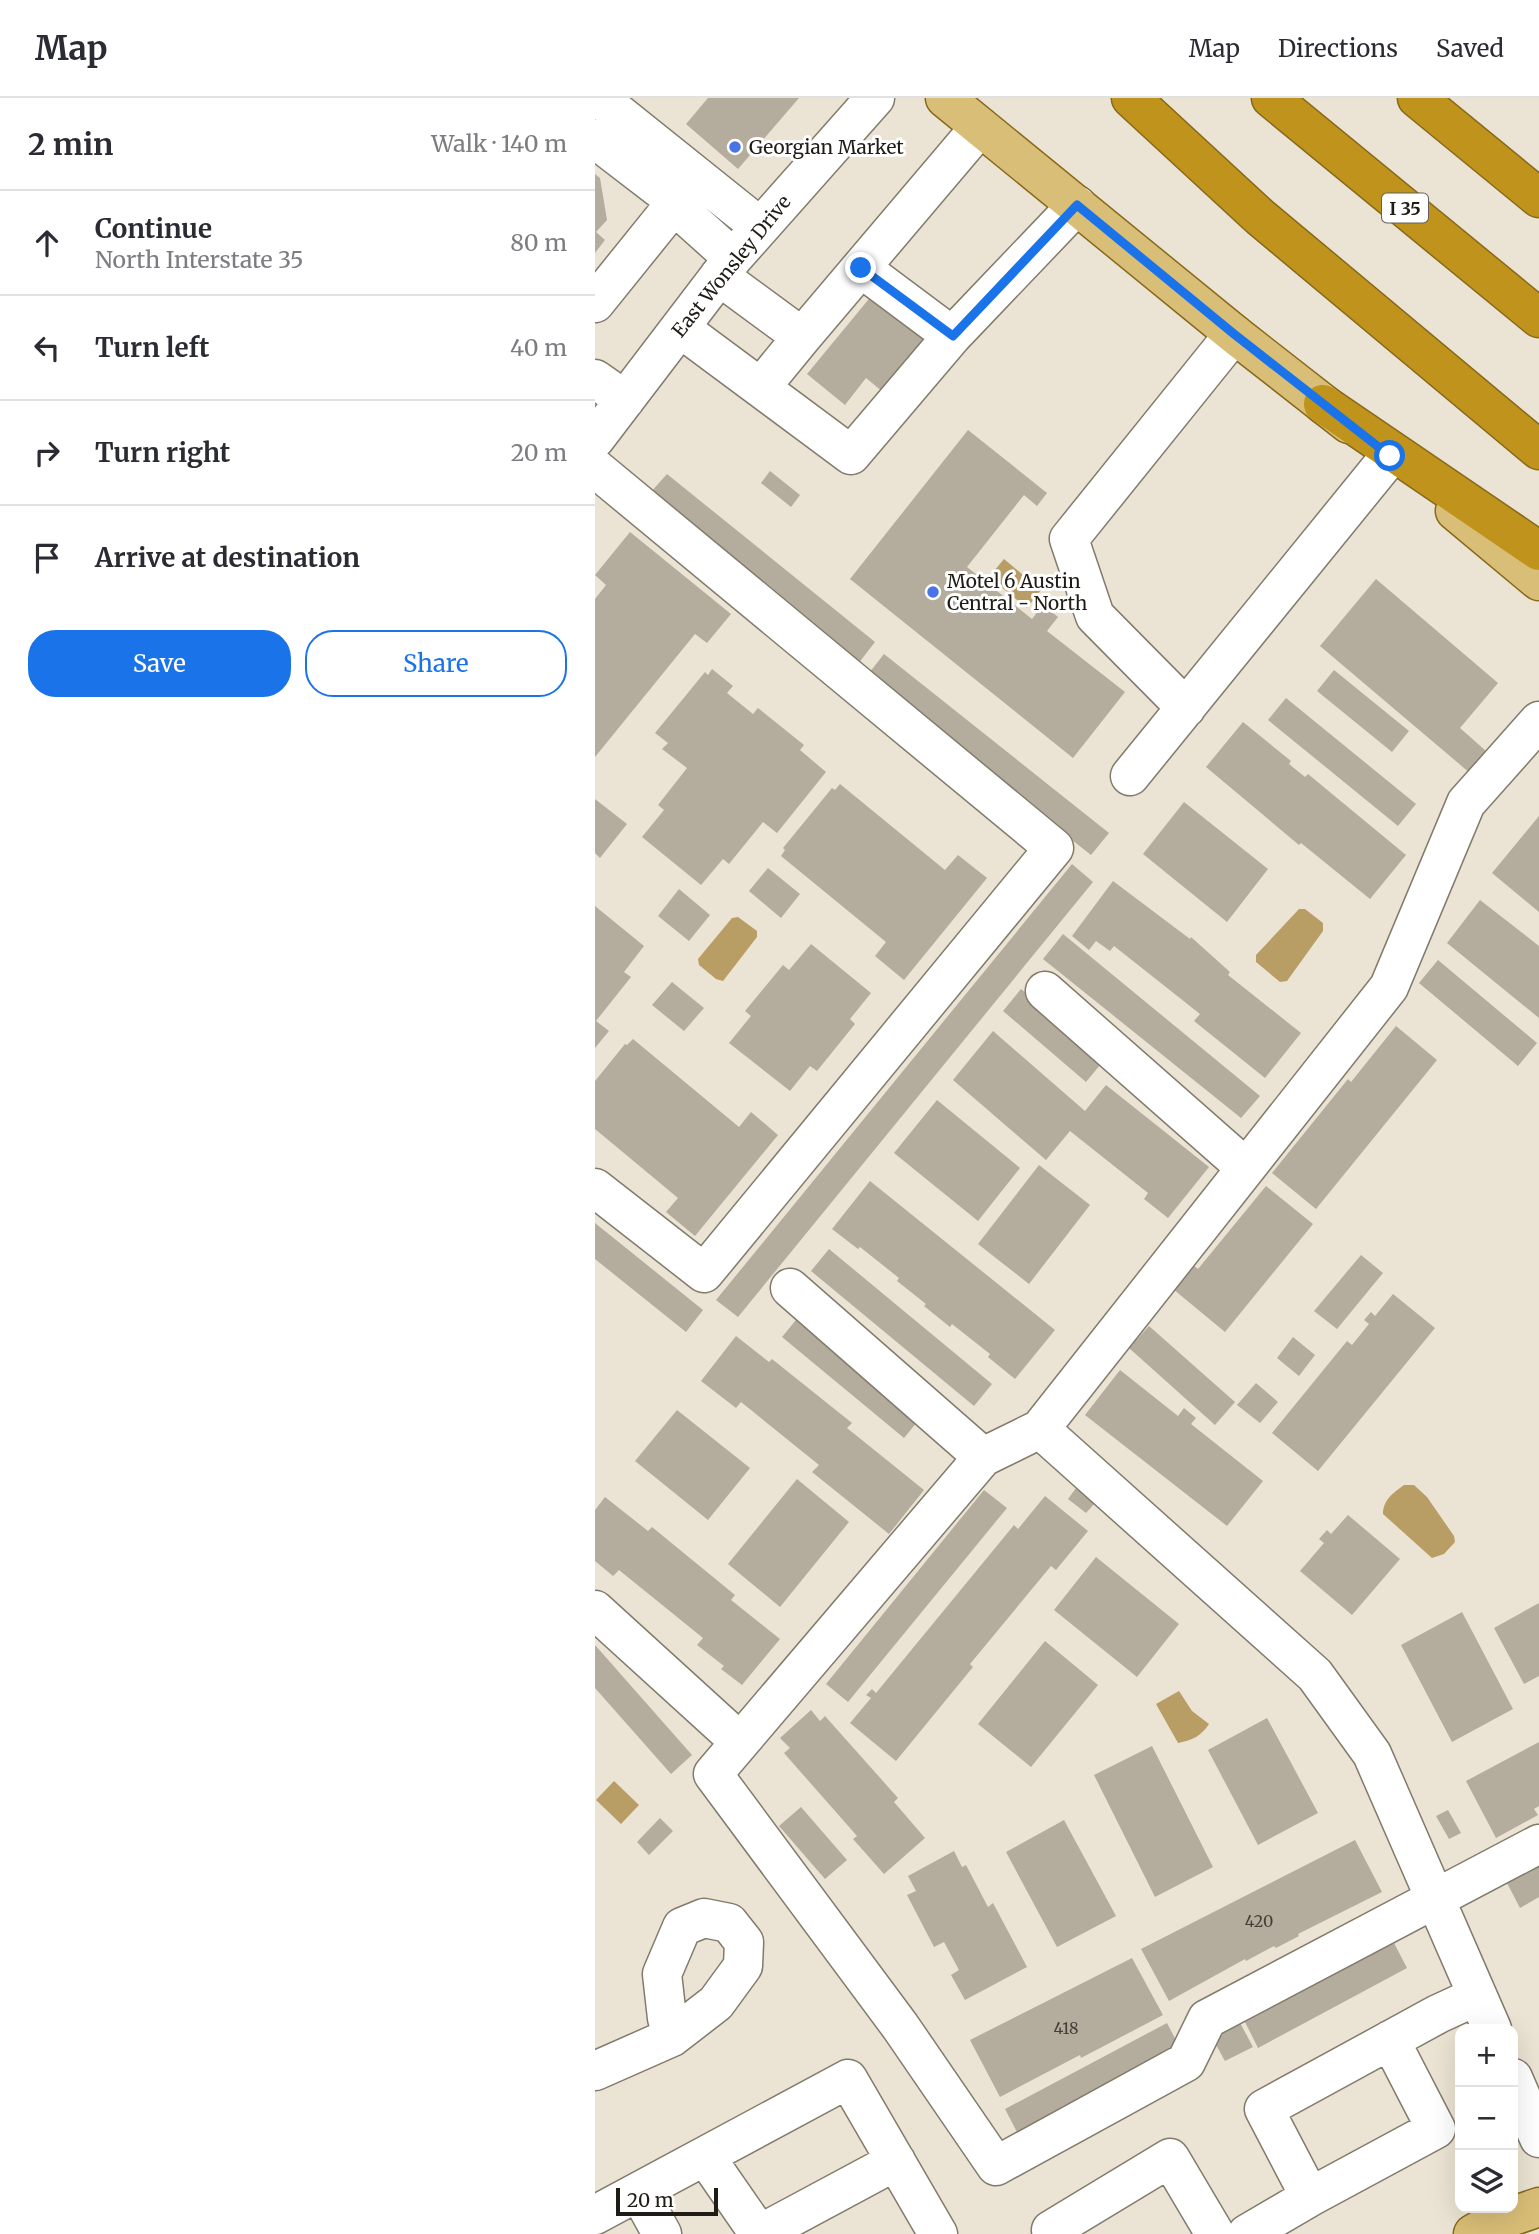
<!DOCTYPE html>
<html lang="en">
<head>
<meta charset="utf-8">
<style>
	body { margin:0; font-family:Merriweather,serif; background:#f2f2f3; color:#2b2b33 }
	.controls { position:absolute; right:21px; bottom:21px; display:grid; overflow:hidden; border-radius:14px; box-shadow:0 7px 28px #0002 }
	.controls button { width:63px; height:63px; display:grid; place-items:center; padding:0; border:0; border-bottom:2px solid #e1e1e2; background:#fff; color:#2b2b33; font:35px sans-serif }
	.scale { position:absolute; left:21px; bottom:18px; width:102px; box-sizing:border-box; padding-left:7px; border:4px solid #1f1c16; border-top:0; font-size:19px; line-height:24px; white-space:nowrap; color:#1f1c16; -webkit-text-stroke:5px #fff; paint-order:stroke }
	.stop { position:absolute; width:21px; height:21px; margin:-16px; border:5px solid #1a73e8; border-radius:50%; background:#fff }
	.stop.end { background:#1a73e8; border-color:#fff; box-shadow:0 2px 7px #0008 }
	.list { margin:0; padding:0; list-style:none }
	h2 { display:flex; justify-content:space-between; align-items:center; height:91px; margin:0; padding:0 28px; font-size:30px }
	h2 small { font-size:23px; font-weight:400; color:#7c7c81 }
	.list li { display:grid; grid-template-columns:46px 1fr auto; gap:21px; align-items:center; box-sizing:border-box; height:105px; padding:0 28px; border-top:2px solid #e1e1e2 }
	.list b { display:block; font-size:26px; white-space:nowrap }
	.list p { margin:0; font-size:23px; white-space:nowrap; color:#7c7c81 }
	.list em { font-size:23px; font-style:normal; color:#7c7c81 }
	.actions { display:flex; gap:14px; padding:21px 28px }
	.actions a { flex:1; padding:16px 0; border:2px solid #1a73e8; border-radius:28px; text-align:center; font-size:24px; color:#1a73e8 }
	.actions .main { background:#1a73e8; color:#fff }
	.icon { flex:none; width:38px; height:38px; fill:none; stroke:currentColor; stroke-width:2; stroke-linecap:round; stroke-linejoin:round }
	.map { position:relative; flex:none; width:944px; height:2136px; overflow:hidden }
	header { display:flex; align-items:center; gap:42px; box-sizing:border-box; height:98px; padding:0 35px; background:#fff; border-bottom:2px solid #e1e1e2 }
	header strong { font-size:33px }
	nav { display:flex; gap:38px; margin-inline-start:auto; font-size:24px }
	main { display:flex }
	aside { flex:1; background:#fff }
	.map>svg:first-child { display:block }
	.forest { fill:#b89e65 }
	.building { fill:#b4ad9d }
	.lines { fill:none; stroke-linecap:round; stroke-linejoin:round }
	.minor-casing { stroke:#827b6c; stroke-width:41 }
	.major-casing { stroke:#87691a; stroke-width:41 }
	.highway-casing { stroke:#87691a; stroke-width:41 }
	.minor { stroke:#fff; stroke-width:38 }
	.major { stroke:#d9be77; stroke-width:38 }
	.highway { stroke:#bf931c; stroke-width:38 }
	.route { stroke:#1a73e8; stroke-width:9 }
	.poi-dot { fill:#4874e6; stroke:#fff; stroke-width:2.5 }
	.labels { text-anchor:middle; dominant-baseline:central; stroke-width:6; stroke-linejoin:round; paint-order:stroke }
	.number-label { font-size:16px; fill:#444038 }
	.shield { fill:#fff; stroke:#62605c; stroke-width:2 }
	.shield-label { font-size:18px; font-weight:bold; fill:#1f1c16 }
	.poi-label { font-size:19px; fill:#1f1c16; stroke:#fff; text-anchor:start }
	.street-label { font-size:19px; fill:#1f1c16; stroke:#fff }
</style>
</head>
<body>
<header>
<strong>Map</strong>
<nav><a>Map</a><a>Directions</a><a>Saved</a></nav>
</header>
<main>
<aside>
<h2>2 min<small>Walk · 140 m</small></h2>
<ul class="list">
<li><svg class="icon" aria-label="ahead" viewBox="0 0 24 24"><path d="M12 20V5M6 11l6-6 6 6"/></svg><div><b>Continue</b><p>North Interstate 35</p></div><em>80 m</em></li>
<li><svg class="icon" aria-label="left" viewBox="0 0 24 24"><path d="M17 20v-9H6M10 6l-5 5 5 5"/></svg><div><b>Turn left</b></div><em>40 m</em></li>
<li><svg class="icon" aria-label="right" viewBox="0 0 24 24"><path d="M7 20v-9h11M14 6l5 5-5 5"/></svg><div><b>Turn right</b></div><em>20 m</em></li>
<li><svg class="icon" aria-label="arrive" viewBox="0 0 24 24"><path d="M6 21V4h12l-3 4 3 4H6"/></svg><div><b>Arrive at destination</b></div></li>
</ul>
<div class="actions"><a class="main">Save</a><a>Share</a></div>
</aside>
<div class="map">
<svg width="944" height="2136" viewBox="0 0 944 2136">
	<rect width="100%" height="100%" fill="#ebe3d3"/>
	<path class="forest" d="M409,461L446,492L432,510L394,479Z
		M704,811H710L728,825V833L692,883L685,884L661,864V857Z
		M143,819L162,833V839L128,883L121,881L104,867L103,861L137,820Z
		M809,1387H819L832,1399L859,1438L860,1444L849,1456L837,1460L788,1416C788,1402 798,1395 809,1387Z
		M584,1593L597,1613L614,1626C606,1638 598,1642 583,1645L561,1606Z
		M19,1683L44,1707L26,1726L1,1702Z"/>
	<path class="building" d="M113,0H204L143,71L91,26Z
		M0,76L5,80L12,122L1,134L10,142L0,155Z
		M278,196L332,240L288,294L271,280L250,307L212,276Z
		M373,332L452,395L442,408L429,397L372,469L437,521L448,507L463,519L452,533L530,594L478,660L255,481Z
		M175,373L205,397L196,409L166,385Z
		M72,376L280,544L263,566L55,395Z
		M35,434L136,516L112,545L100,536L0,659V501L11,487L0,477Z
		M781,481L903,585L865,630L900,661L882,681L725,548Z
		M289,556L514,735L496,757L271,579Z
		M117,571L138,588L132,595L158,616L163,610L209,647L205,652L231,674L182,735L168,724L134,766L128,761L106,787L47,739L69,712L63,707L92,670L67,651L73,645L60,635L110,574L113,577Z
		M739,572L814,633L797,654L722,593Z
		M691,600L821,706L803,728L673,622Z
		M648,624L696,663L694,666L710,679L713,676L811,757L775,801L706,745L704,747L611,669Z
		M245,686L350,772L363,757L392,780L309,882L280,858L291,844L186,758L190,752L188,750L237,690L240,692Z
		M0,701L32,726L5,760L0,755Z
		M589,704L673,771L632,824L548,756Z
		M944,718V814L897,775Z
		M477,766L498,784L143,1219L121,1202Z
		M173,770L205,796L186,820L154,793Z
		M518,783L595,841L596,839L635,874L633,877L706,935L670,980L599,923L605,916L519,848L515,853L501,843L494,852L477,838Z
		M84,791L115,817L94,843L63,818Z
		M885,802L944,848V920L852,845Z
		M0,808L49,848L29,874L36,879L1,923L14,933L0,950Z
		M468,836L665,998L646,1020L448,861Z
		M216,846L276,895L255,921L260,926L222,973L215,968L195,993L134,945L156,918L150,913L188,867L194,872Z
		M843,862L942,945L923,968L824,885Z
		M77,884L109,910L89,933L57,907Z
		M426,891L510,961L491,984L408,913Z
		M801,928L842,962L721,1111L677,1075L753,981L756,984Z
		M398,933L490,1013L511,987L614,1069L573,1120L549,1101L553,1095L475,1033L451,1062L358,982Z
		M38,941L144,1029L156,1014L183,1037L100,1138L71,1114L83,1100L0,1031V983L30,946L32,947Z
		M342,1002L425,1070L383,1123L299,1055Z
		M444,1067L495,1107L434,1186L383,1146Z
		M275,1083L460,1232L420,1281L393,1259L395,1256L357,1226L355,1229L329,1208L331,1206L302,1183L304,1180L265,1149L263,1151L237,1131Z
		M671,1088L718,1126L630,1234L578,1191L598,1167L603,1171Z
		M0,1125L108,1212L91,1234L0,1161Z
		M234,1151L397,1286L379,1308L216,1173Z
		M766,1157L788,1175L742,1231L719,1213Z
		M798,1196L840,1230L723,1373L677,1335L752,1243L757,1247L774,1226L769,1222L776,1214L780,1218Z
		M205,1217L327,1318L309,1340L187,1239Z
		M554,1228L640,1304L620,1327L534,1250Z
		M141,1238L174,1264L177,1261L257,1325L252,1330L329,1392L294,1436L217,1374L224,1367L146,1304L141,1310L106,1283Z
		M698,1239L720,1257L704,1278L682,1260Z
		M525,1272L583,1318L589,1310L601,1320L596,1326L668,1383L632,1428L490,1317Z
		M661,1285L683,1304L665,1325L642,1307Z
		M82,1312L155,1370L113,1422L40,1363Z
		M202,1381L254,1424L185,1509L133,1466Z
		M481,1390L500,1405L491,1415L473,1401Z
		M389,1392L412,1410L253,1604L231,1586Z
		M450,1398L493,1433L461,1472L456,1468L375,1566L378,1569L301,1663L255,1625L276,1600L271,1597L277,1591L281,1595L419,1427L423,1431Z
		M10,1399L53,1433L57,1429L140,1497L136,1502L185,1541L147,1587L126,1571L129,1568L102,1547L108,1540L24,1472L18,1478L0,1463V1412Z
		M753,1417L805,1461L757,1517L705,1473L729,1445L724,1441L732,1432L736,1436Z
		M501,1459L584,1526L542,1579L459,1512Z
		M944,1505V1578L929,1586L899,1530Z
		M867,1514L918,1611L857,1644L806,1547Z
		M450,1543L503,1587L436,1669L383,1626Z
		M0,1547L97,1657L76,1676L0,1590Z
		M216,1612L225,1623L230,1618L303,1700L299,1704L330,1740L289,1776L258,1741L262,1738L189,1655L195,1650L185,1640Z
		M672,1620L723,1715L663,1747L613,1652Z
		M944,1644V1708L939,1711L943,1717L901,1740L871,1683Z
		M557,1648L618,1769L560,1799L499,1677Z
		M206,1709L252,1762L230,1781L184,1728Z
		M853,1712L866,1735L854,1741L841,1718Z
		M65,1720L78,1733L54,1757L42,1744Z
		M469,1722L521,1818L462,1849L411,1754Z
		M760,1742L787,1794L703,1836L704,1838L681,1850L679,1848L651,1863L650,1861L574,1903L546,1851Z
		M359,1753L367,1769L371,1767L393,1809L398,1805L432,1869L370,1902L356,1877L364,1872L349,1844L339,1849L312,1797L321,1793L313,1778Z
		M944,1768V1799L925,1810L912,1785Z
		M799,1845L812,1870L663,1950L650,1924Z
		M537,1860L568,1917L486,1960L485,1957L405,1999L375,1942Z
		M643,1921L658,1949L630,1963L615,1936Z
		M572,1925L585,1950L423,2036L410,2011Z"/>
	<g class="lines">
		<g class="minor-casing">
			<path id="minor" d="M4,0L165,129
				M0,41L69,94L79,107L138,160
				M266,170L357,238
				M124,178L207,239L385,29
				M0,205L79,107
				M85,230L256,357L357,238L482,107
				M0,281L30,302
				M166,289L207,239
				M0,341L138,160L280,0
				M0,370L459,750L109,1175L0,1090
				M591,610L500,518L474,441L639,236
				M944,623L871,705L794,889L445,1331L388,1359L118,1676L305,1928L401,2068L591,1964L612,1921L944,1746
				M535,678L795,358
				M450,893L651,1070
				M195,1190L388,1359
				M445,1331L720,1577L777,1656L897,1931
				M0,1512L145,1644
				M0,1973L77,1939L121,1905L148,1868L149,1844L134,1825L109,1820L87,1829L67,1876L72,1920L77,1939
				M918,1980L944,2040
				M110,2058L164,2136
				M44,2094L67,2136
				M715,2099L841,2031L795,1942
				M0,2117L253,1981L343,2136
				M165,2136L301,2063
				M458,2136L456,2132L575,2060L620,2136
				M652,2136L715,2099L669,2011L843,1916L882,1898"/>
		</g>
		<g class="major-casing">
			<path id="major" d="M350,0L639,236L754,326
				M860,413L944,483
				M878,2136L895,2126L944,2109"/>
		</g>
		<g class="highway-casing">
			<path id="highway" d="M536,0L665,119L944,352
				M676,0L944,220
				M822,0L944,100
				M728,306L944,453"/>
		</g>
		<use href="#minor" class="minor"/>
		<use href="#major" class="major"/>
		<use href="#highway" class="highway"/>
	</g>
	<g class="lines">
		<path class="route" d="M266,170L358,238L482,107L639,236L795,358"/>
	</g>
	<g class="poi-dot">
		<circle cx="140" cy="49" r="7"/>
		<circle cx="338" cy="494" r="7"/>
	</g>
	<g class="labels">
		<g class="number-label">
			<text x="664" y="1823">420</text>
			<text x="471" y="1930">418</text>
		</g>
		<rect class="shield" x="787" y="95.5" width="46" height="29" rx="5"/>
		<g class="shield-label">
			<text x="810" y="110">I 35</text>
		</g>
		<g class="poi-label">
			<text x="154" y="49">Georgian Market</text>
			<text x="352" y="483">Motel 6 Austin<tspan x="352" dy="22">Central - North</tspan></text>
		</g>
		<g class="street-label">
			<text transform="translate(136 168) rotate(-51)">East Wonsley Drive</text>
		</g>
	</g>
</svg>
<div class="controls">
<button>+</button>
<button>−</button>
<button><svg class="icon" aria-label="layers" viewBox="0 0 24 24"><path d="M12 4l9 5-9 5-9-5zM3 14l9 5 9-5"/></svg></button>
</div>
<div class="scale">20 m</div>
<div class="stop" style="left:795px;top:358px"></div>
<div class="stop end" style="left:266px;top:170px"></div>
</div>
</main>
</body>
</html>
